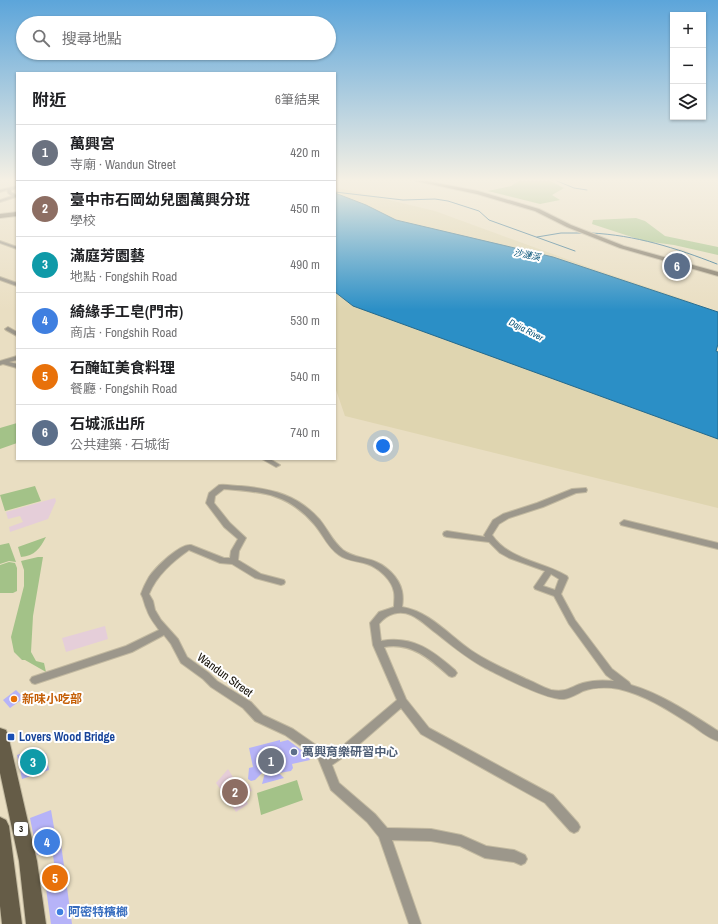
<!DOCTYPE html>
<html lang="zh-TW">
<head>
<meta charset="utf-8">
<style>
	body { margin:0; font-family:"Archivo Narrow","Noto Sans TC",sans-serif; background:#f6f6f6; color:#202124 }
	.controls { position:absolute; right:12px; top:12px; display:grid; overflow:hidden; border-radius:0px; box-shadow:0 1px 3px #0004 }
	.controls button { width:36px; height:36px; display:grid; place-items:center; padding:0; border:0; border-bottom:1px solid #e0e0e0; background:#fff; color:#202124; font:20px sans-serif }
	.you { position:absolute; left:383px; top:446px; width:14px; height:14px; margin:-10px; border:3px solid #fff; border-radius:50%; background:#1a73e8; box-shadow:0 0 0 6px #1a73e833 }
	.badge { display:grid; place-items:center; width:26px; height:26px; border-radius:50%; background:#111827; color:#fff; font-size:13px; font-weight:700 }
	.pin { position:absolute; translate:-50% -50%; border:2px solid #fff; box-shadow:0 1px 4px #0006 }
	.list { margin:0; padding:0; list-style:none }
	h2 { display:flex; justify-content:space-between; align-items:center; height:52px; margin:0; padding:0 16px; font-size:17px }
	h2 small { font-size:13px; font-weight:400; color:#757577 }
	.list li { display:grid; grid-template-columns:26px 1fr auto; gap:12px; align-items:center; box-sizing:border-box; height:56px; padding:0 16px; border-top:1px solid #e0e0e0 }
	.list b { display:block; font-size:15px; white-space:nowrap }
	.list p { margin:0; font-size:13px; white-space:nowrap; color:#757577 }
	.list em { font-size:13px; font-style:normal; color:#757577 }
	.icon { flex:none; width:22px; height:22px; fill:none; stroke:currentColor; stroke-width:2; stroke-linecap:round; stroke-linejoin:round }
	.map { position:relative; flex:none; width:718px; height:924px; overflow:hidden }
	.search { position:absolute; background:#fff; box-shadow:0 1px 3px #0004; left:16px; top:16px; width:320px; height:44px; display:flex; align-items:center; gap:10px; box-sizing:border-box; padding:0 14px; border-radius:22px; color:#757577; font-size:15px }
	.panel { position:absolute; background:#fff; box-shadow:0 1px 3px #0004; left:16px; top:72px; width:320px; height:388px; border-radius:0px }
	.map>svg:first-child { display:block }
	.industrial { fill:#e5ced9 }
	.education { fill:#e5cdd8 }
	.green { fill:#a3c288 }
	.sand { fill:#dfd5b0 }
	.water { fill:#2b8fc6; stroke:#24698c }
	.lines { fill:none; stroke-linecap:round; stroke-linejoin:round }
	.stream { stroke:#24698c; stroke-width:1 }
	.building { fill:#b6b3f8 }
	.street-casing { stroke:#c2b9a0; stroke-width:2 }
	.secondary-casing { stroke:#c2b9a0; stroke-width:2 }
	.primary-casing { stroke:#c2b9a0; stroke-width:2 }
	.street { fill:#9c978b; fill-rule:evenodd }
	.secondary { fill:#7c7463; fill-rule:evenodd }
	.primary { fill:#655c47; fill-rule:evenodd }
	.food-dot { fill:#e8710a; stroke:#fff; stroke-width:1.5 }
	.transit-dot { fill:#1a4fb4; stroke:#fff; stroke-width:1.5 }
	.service-dot { fill:#5c6f8a; stroke:#fff; stroke-width:1.5 }
	.shop-dot { fill:#3f7fe0; stroke:#fff; stroke-width:1.5 }
	.labels { text-anchor:middle; dominant-baseline:central; stroke-width:4; stroke-linejoin:round; paint-order:stroke }
	.far-water-label { font-size:9px; font-style:italic; fill:#004f74; stroke:#fff }
	.shield { fill:#fff; stroke:#5a5751; stroke-width:1 }
	.shield-label { font-size:9px; font-weight:bold; fill:#130f06 }
	.near-street-label { font-size:12px; fill:#130f06; stroke:#fff }
	.near-food-label { font-size:12px; font-weight:bold; fill:#c56008; stroke:#fff; text-anchor:start }
	.near-transit-label { font-size:12px; font-weight:bold; fill:#164399; stroke:#fff; text-anchor:start }
	.near-service-label { font-size:12px; font-weight:bold; fill:#4e5e75; stroke:#fff; text-anchor:start }
	.near-shop-label { font-size:12px; font-weight:bold; fill:#366cbe; stroke:#fff; text-anchor:start }
</style>
</head>
<body>
<div class="map">
<svg width="718" height="924" viewBox="0 0 718 924">
	<rect width="100%" height="100%" fill="#e9dec2"/>
	<path class="industrial" d="M55,498L56,501L48,519L10,532L9,527L23,522L20,516L8,519L6,512Z
		M105,626L108,639L66,652L62,638Z"/>
	<path class="education" d="M228,769L239,787L249,784L252,791L243,794L248,804L236,812L216,783Z"/>
	<path class="green" d="M519,181H550L564,188L552,195L560,200L540,204L488,191L511,186Z
		M636,218L645,221L665,236L718,247V255L674,245L644,241L592,224L593,220Z
		M17,423V443L0,449V428Z
		M35,486L41,501L5,511L0,495Z
		M46,537C40,548 35,556 21,557L18,547Z
		M9,543L16,562L9,561L0,564V545Z
		M38,557H43L33,616L31,652L36,661L44,663L46,672L25,660H22L14,652L11,637L24,586V570L21,561Z
		M9,562L15,563L17,568V591L13,593H0V565Z
		M297,780L303,800L261,815L257,793Z"/>
	<path class="sand" d="M335,187L435,211L591,268L692,302L718,332L708,347L718,352V508L345,416L335,387Z"/>
	<path class="water" d="M335,193L366,205L396,220L553,257L718,312V344L716,351L718,352V439L353,306L335,292Z"/>
	<g class="lines">
		<path class="stream" d="M557,181L574,188L587,190
			M335,192L403,200L435,199L448,201L479,211L489,220L575,251
			M591,233C635,235 676,248 717,264
			M537,237L561,233H584"/>
	</g>
	<path class="building" d="M16,690L24,698L10,708L3,700Z
		M280,740V742L288,740L308,755L310,760L292,764L293,768L291,771L279,773L284,778L262,784L266,769L255,780L251,781L248,779L249,768L253,767L249,748Z
		M31,750L33,757L46,753L49,770L22,779L17,755Z
		M51,810L56,839L61,844L72,924H51L44,874L55,869L52,849L37,855L32,828L30,818Z"/>
	<g class="lines">
		<g class="street-casing">
			<path id="street" d="M17,186V188L11,190V192L16,195V197L0,202V200L12,196L8,193L7,190L0,192V190Z
				M0,241L17,247V249L0,243Z
				M0,277L17,283V286L0,280Z
				M8,327L17,332V336L6,330L5,329Z
				M17,356V360L9,362L17,364V368L3,364L0,365V361Z
				M262,459H270L280,465L276,467Z
				M219,485C226,484 234,486 241,486C273,489 298,495 320,520C328,530 333,542 343,550C351,556 361,557 371,560C385,564 399,577 402,591C403,596 403,602 402,607C429,611 450,636 472,651C488,662 508,670 526,679C534,682 542,687 551,690C566,693 570,687 583,683C593,680 603,680 614,681L606,675L569,624L554,596L535,589L534,587L545,571L509,558L500,553L489,542L447,537L444,536L443,534L444,532L447,531L485,537L484,535L493,520L503,514L537,503L572,489L586,488L587,490L586,492L576,493L543,507L509,518L499,524L492,535C509,560 542,561 567,576L568,578L561,594L575,620L612,669L629,682L631,685C662,694 691,714 718,731V741C708,738 699,730 690,724C668,710 645,695 619,689C608,687 594,687 583,691C577,694 571,698 564,699C548,701 501,676 485,668C467,658 452,646 436,633C428,627 420,619 411,615C399,610 387,614 379,624L381,641C413,635 433,651 455,670L457,673L455,676L452,677L449,676C430,659 411,642 384,647L406,699L429,728L553,795L578,823L580,827L578,831L574,833L570,831L545,803L421,734L401,708L348,754L332,765L339,783L375,814L387,828L431,829L461,835L486,846L514,850L525,855L527,859L525,863L521,865L514,862L485,858L460,846L431,841L392,840L421,924H409L379,837L367,822L331,790L318,758L285,735L255,721L243,708L211,687L203,679L181,663L171,644L164,635L132,652L35,684L32,683L30,680L32,677L126,646L159,630C155,624 149,617 147,610C144,604 144,599 141,594C143,588 146,582 149,577C155,568 180,543 191,545L224,558H230L231,551L238,539L224,527L206,503L209,493ZM224,489C262,492 287,493 314,524C323,534 327,547 339,555C347,561 358,561 367,564C379,568 392,580 394,592C395,597 394,602 394,607L379,612L370,623L373,645L397,700L340,748L328,756L326,752L293,729L263,715L251,702L217,681L209,673L187,657L178,639L161,620L155,610L153,601L149,594C157,575 172,562 189,550L220,563L232,564L255,578L281,585L284,584L285,582L284,580L261,574L238,560L239,551L246,538L230,523L214,503L215,496ZM551,574L559,579L555,590L543,586Z
				M624,520L718,543V549L621,525L620,523Z"/>
		</g>
		<g class="secondary-casing">
			<path id="secondary" d="M416,181H426L478,191L539,209L571,225L624,246L718,272V276L620,248L567,227L535,211L477,194Z
				M17,212V216L0,218V214Z"/>
		</g>
		<g class="primary-casing">
			<path id="primary" d="M0,728L6,730L8,735L37,861L46,924H26L19,861L0,773Z
				M0,817L6,820L9,826L22,924H2L0,906Z"/>
		</g>
		<use href="#street" class="street"/>
		<use href="#secondary" class="secondary"/>
		<use href="#primary" class="primary"/>
	</g>
	<linearGradient id="sky" x2="0" y2="1"><stop stop-color="#5ca5da"/><stop offset="0.58" stop-color="#f5f0e4"/><stop offset="1" stop-color="#f5f0e4" stop-opacity="0"/></linearGradient>
	<rect width="718" height="310" fill="url(#sky)"/>
	<circle class="food-dot" cx="14" cy="699" r="4"/>
	<rect class="transit-dot" x="7" y="733" width="8" height="8" rx="2"/>
	<circle class="service-dot" cx="294" cy="752" r="4"/>
	<circle class="shop-dot" cx="60" cy="912" r="4"/>
	<g class="labels">
		<g class="far-water-label">
			<text transform="translate(527 255) rotate(11)">沙漣溪</text>
			<text transform="translate(526 330) rotate(27)">Dajia River</text>
		</g>
		<rect class="shield" x="14" y="822" width="14" height="14" rx="3"/>
		<g class="shield-label">
			<text x="21" y="829">3</text>
		</g>
		<g class="near-street-label">
			<text transform="translate(225 675) rotate(36)">Wandun Street</text>
		</g>
		<g class="near-food-label">
			<text x="22" y="699">新味小吃部</text>
		</g>
		<g class="near-transit-label">
			<text x="19" y="737">Lovers Wood Bridge</text>
		</g>
		<g class="near-service-label">
			<text x="302" y="752">萬興育樂研習中心</text>
		</g>
		<g class="near-shop-label">
			<text x="68" y="912">阿密特檳榔</text>
		</g>
	</g>
</svg>
<div class="controls">
<button>+</button>
<button>−</button>
<button><svg class="icon" aria-label="layers" viewBox="0 0 24 24"><path d="M12 4l9 5-9 5-9-5zM3 14l9 5 9-5"/></svg></button>
</div>
<div class="you"></div>
<div class="pin badge" style="left:271px;top:761px;background:#6b7280">1</div>
<div class="pin badge" style="left:235px;top:792px;background:#8d6e63">2</div>
<div class="pin badge" style="left:33px;top:762px;background:#0f9aa8">3</div>
<div class="pin badge" style="left:47px;top:842px;background:#3f7fe0">4</div>
<div class="pin badge" style="left:55px;top:878px;background:#e8710a">5</div>
<div class="pin badge" style="left:677px;top:266px;background:#5c6f8a">6</div>
<div class="search"><svg class="icon" aria-label="search" viewBox="0 0 24 24"><circle cx="10" cy="10" r="6"/><path d="M15 15l6 6"/></svg>搜尋地點</div>
<section class="panel">
<h2>附近<small>6筆結果</small></h2>
<ul class="list">
<li><span class="badge" style="background:#6b7280">1</span><div><b>萬興宮</b><p>寺廟 · Wandun Street</p></div><em>420 m</em></li>
<li><span class="badge" style="background:#8d6e63">2</span><div><b>臺中市石岡幼兒園萬興分班</b><p>學校</p></div><em>450 m</em></li>
<li><span class="badge" style="background:#0f9aa8">3</span><div><b>滿庭芳園藝</b><p>地點 · Fongshih Road</p></div><em>490 m</em></li>
<li><span class="badge" style="background:#3f7fe0">4</span><div><b>綺緣手工皂(門市)</b><p>商店 · Fongshih Road</p></div><em>530 m</em></li>
<li><span class="badge" style="background:#e8710a">5</span><div><b>石醃缸美食料理</b><p>餐廳 · Fongshih Road</p></div><em>540 m</em></li>
<li><span class="badge" style="background:#5c6f8a">6</span><div><b>石城派出所</b><p>公共建築 · 石城街</p></div><em>740 m</em></li>
</ul>
</section>
</div>
</body>
</html>
